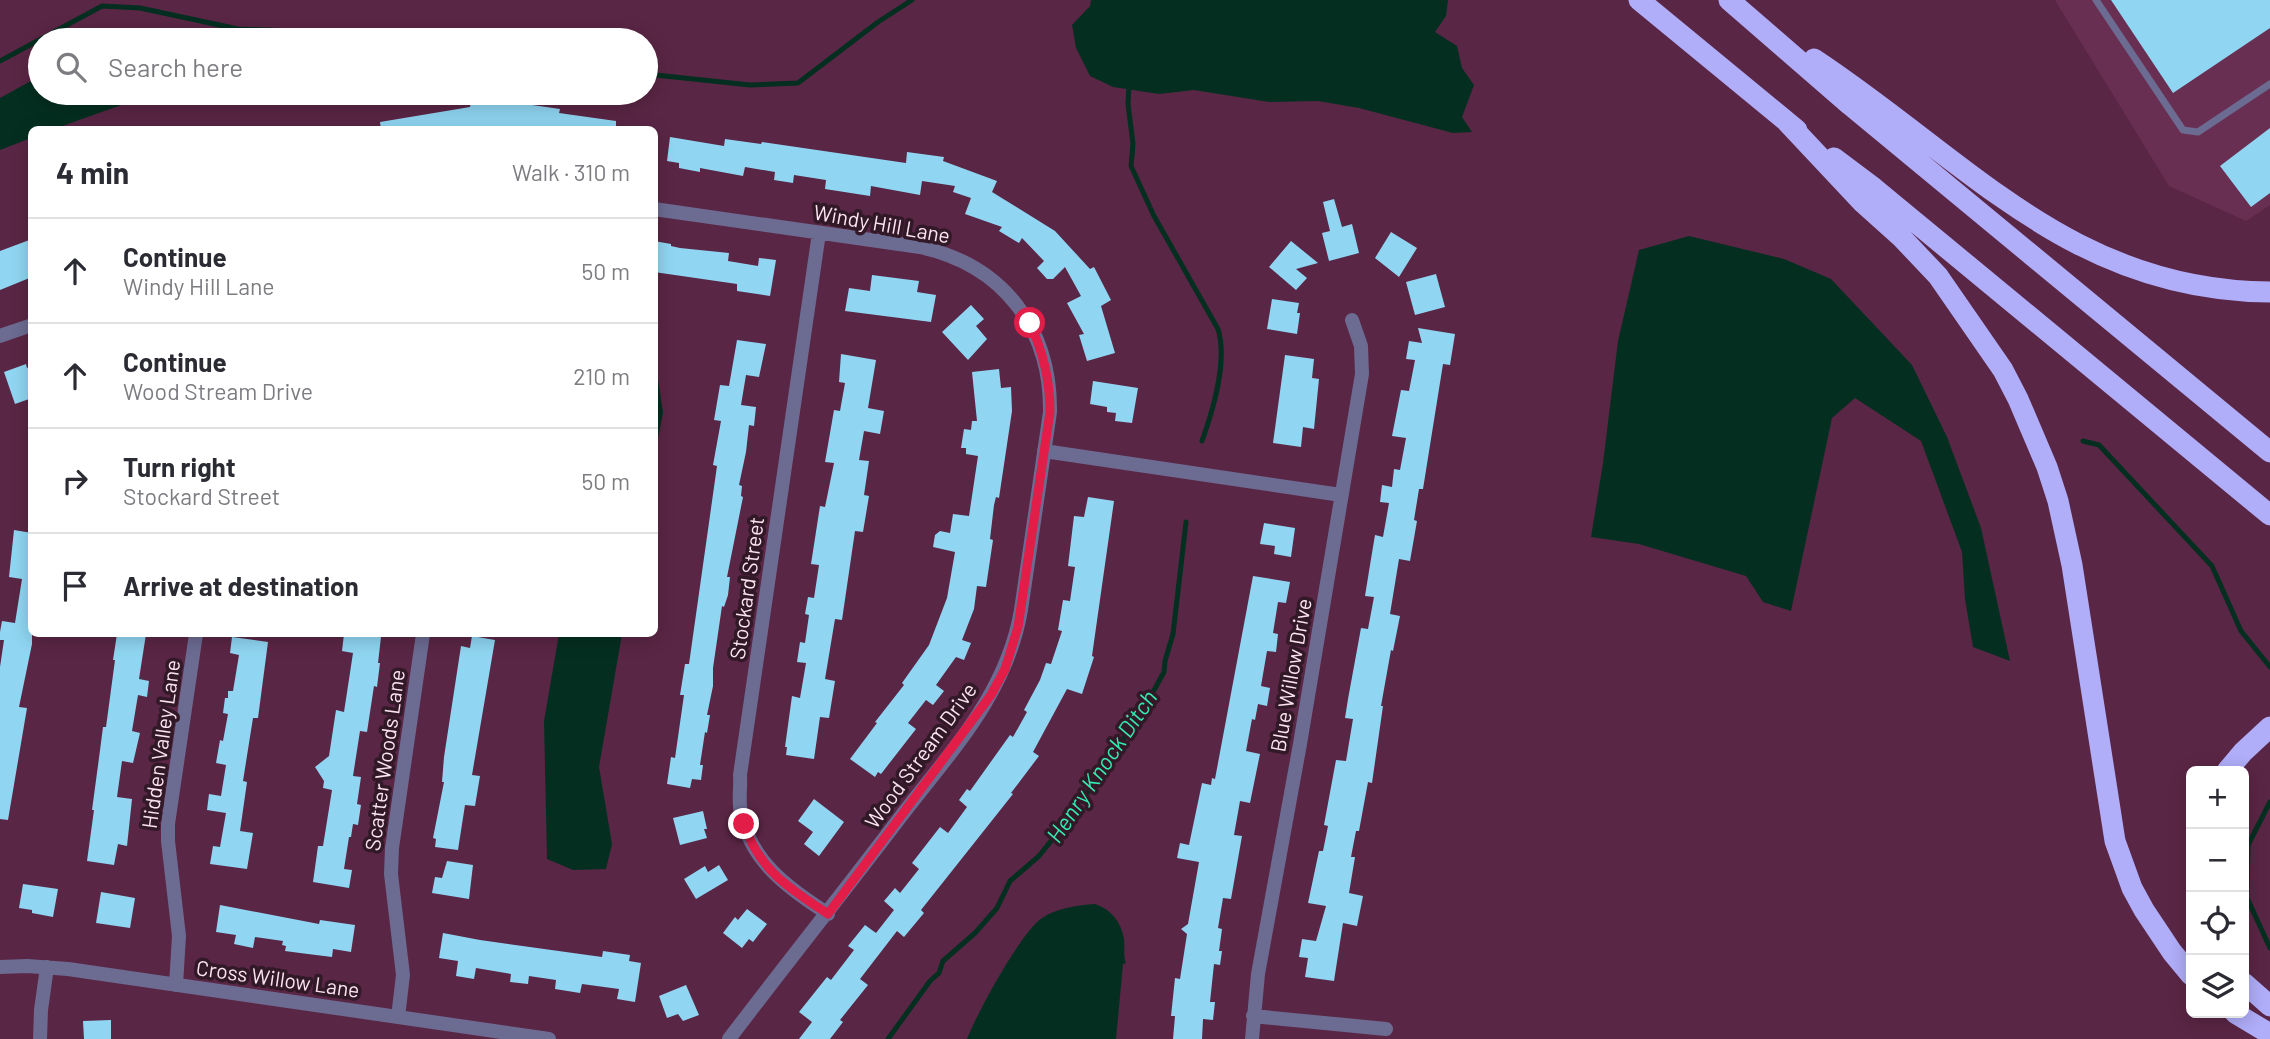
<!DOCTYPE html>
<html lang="en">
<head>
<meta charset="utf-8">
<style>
	body { margin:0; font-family:Barlow,sans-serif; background:#f2f2f3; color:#2b2b33 }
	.controls { position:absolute; right:21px; bottom:21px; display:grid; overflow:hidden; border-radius:10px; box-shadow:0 4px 18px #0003 }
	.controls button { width:63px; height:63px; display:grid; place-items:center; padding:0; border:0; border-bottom:2px solid #e1e1e2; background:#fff; color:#2b2b33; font:35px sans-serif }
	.stop { position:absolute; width:21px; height:21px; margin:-16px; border:5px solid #e11d48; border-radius:50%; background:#fff }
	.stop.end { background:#e11d48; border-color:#fff; box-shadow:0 2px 7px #0008 }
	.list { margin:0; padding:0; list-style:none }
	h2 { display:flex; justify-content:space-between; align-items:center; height:91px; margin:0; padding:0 28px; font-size:30px }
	h2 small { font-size:23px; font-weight:400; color:#7c7c81 }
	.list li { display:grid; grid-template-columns:46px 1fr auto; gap:21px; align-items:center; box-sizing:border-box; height:105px; padding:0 28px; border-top:2px solid #e1e1e2 }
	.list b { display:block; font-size:26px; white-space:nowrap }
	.list p { margin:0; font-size:23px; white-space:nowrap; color:#7c7c81 }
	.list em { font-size:23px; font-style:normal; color:#7c7c81 }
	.icon { flex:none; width:38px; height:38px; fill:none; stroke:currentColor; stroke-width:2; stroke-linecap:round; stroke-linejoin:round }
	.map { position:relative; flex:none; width:2270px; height:1039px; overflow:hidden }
	.search { position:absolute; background:#fff; box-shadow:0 4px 18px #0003; left:28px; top:28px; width:630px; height:77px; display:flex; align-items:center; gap:18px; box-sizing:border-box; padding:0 24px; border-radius:38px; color:#7c7c81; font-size:26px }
	.panel { position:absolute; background:#fff; box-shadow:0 4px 18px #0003; left:28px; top:126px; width:630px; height:511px; border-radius:10px }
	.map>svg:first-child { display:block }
	.built { fill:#692f52 }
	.water { fill:#042f20 }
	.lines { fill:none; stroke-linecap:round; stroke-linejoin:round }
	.stream { stroke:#042f20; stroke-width:5 }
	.building { fill:#90d6f3 }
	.lane { stroke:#6c6b92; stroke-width:7 }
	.street { stroke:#6c6b92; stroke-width:14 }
	.highway { stroke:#b0adf9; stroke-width:21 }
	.route { stroke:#e11d48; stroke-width:9 }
	.labels { text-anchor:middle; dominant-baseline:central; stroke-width:7; stroke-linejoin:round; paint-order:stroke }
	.street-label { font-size:21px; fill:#fee3f1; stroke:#311927 }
	.water-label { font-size:23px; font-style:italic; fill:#35eaaf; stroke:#311927 }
</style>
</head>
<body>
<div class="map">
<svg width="2270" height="1039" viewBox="0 0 2270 1039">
	<rect width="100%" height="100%" fill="#5a2645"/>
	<path class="built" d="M2055,0H2270V205L2246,221L2169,186Z"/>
	<path class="water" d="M1091,0H1448L1446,16L1435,32L1457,46L1462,68L1474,85L1462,117L1472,132L1453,133L1359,108L1318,101L1269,102L1194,90L1159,94L1113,87L1090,76L1076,48L1072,25L1090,6Z
		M40,76V93H155L54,129L32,130L31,138L0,150V98Z
		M1689,236L1784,259L1831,279L1912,365L1947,437L1981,528L2010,661L1973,647L1965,599L1962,552L1921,441L1855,398L1832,418L1791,611L1763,602L1746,576L1639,544L1591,537L1603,463L1618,341L1639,250Z
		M654,351L663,413L655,454H654Z
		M559,634H622L599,767L612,844L606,869L573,870L547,859L544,721Z
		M1095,904C1112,910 1121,922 1124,939C1125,947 1123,956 1126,963L1123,964L1116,1039H967C977,1013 1021,932 1042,918C1057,908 1078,905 1095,904Z"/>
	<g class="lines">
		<path class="stream" d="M0,61L102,6L140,8L238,29L351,33L426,40
			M646,74L750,85L798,83L878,22L912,0
			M1129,85L1128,104L1133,144L1131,166L1154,216L1218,329C1228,362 1213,410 1202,441
			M2083,441L2099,445L2212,566L2241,631L2270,667
			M2270,802L2248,845L2247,898L2270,948
			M888,1039L930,981L939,973L943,961L975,933L997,908L1010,881L1039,856L1067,821L1079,801L1090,790L1094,781L1142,712L1164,672L1165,661L1173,634L1186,522"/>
	</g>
	<path class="building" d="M2111,0H2270V28L2173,93Z
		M497,100L560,109L559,113L616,121V130H381L380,122L470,107L471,101L496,103Z
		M2270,128V193L2251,207L2220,166Z
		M670,137L724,146L725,139L761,144L762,142L906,163L907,152L944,157L943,161L997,181L992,192L1055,231L1090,269L1094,267L1111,300L1101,306L1115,353L1087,361L1079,335L1084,334L1067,303L1081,296L1065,267L1053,279H1047L1037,268L1044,261L1022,238L1019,243L999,231L1002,227L965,214L971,198L953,192L955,186L922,181L920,195L871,186L870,196L825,189L826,180L794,175L793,183L774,180L775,172L745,167L743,176L700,168V172L679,168V163L667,161Z
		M1334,199L1342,227L1352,224L1359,253L1329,261L1322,233L1330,231L1323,202Z
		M1391,232L1417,248L1399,277L1375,258Z
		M32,239V277L0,290V251Z
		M654,241L671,244V246L680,248L729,253L728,261L758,266L759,258L776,260L770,296L737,291V284L654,272Z
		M1291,241L1318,263L1296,269L1307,278L1296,290L1269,267Z
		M1436,274L1445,307L1415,315L1406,282Z
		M872,275L919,281L917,292L936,295L931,322L845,311L849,288L870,291Z
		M1272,299L1299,303L1297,313H1300L1297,334L1267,329Z
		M971,305L984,319L976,326L987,339L968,360L942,332Z
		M1418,328L1455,334L1450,365L1443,364L1423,489H1419L1414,520L1417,521L1410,561L1399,559L1390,614L1400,616L1393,651L1391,650L1381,706H1383L1372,783L1368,782L1359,831H1356L1351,857H1355L1349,893L1363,896L1357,926L1343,923L1334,981L1305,977L1308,958L1299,957L1302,939L1316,941L1326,906L1308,903L1319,851H1323L1328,826L1324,825L1336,760L1346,761L1353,719L1345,718L1348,699L1361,628L1368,629L1374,597L1365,596L1370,565L1375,535L1383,537L1389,503L1380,502L1382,485L1392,487L1394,469L1400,470L1406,438L1392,436L1401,390L1409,391L1415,360L1406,359L1409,341L1422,343Z
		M737,340L766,344L759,377L746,375L741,405L756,407L754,426L749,425L746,452L739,485L742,486L741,496L743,497L727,577H730L728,595L724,607L722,606L713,668V686L707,715H710L707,733L705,732L700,765H703L701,780L692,779L690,788L667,784L671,757L675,758L684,695H680L685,664H689L717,466L713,465L721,421L714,420L720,385L729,386Z
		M841,354L876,360L868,408L884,411L880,434L864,431L859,460L869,461L864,495L869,496L863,532L855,531L842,620L835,619L825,679L835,681L829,718L820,717L814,759L786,755L787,747H785L792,696L800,698L806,663L797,662L800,642L805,643L809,615L805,614L808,597L814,598L819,565L811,564L820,506L825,507L834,463L825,462L834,410L840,411L845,383L839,382Z
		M1285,355L1314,359L1312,378L1319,379L1314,429L1303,427L1301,447L1273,443Z
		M26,364L27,368L32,366V398L15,404L4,372Z
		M999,369L1001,388L1011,387L1012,411L999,498L996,497L994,505L990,539L993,540L986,587L977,586L974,609L962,640L971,643L964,660L956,657L936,685L944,691L933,705L926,700L908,723L916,729L881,774L878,772L875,777L850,759L877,723L875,722L904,685L902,683L929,645L947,598L955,552L933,547L935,535L940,531L950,533L953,514L969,516L978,456L966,454V448H961L964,429L971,430L972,421H977L972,372Z
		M1093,381L1138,388L1132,423L1115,421L1116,413L1107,412V407L1090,404Z
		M1088,497L1114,501L1092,656L1094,657L1082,694L1067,689L1033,752L1039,756L1011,793L1013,794L921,910L924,913L904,937L897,931L860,979L868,985L840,1020L843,1022L830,1039H799L812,1022L799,1012L827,977L831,980L854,950L848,946L865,925L876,933L894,910L884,901L895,888L900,893L919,869L912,863L940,827L948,833L967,807L959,800L967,789L970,791L1010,735L1013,737L1027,712L1024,710L1040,680L1046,663L1051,664L1062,631L1058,630L1063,600L1070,601L1075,567L1068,566L1074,516L1084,517Z
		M1264,523L1295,528L1291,557L1274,554L1275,546L1260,544Z
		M14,530L32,533V644L19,707L27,708L8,820L0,819V667L4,640H0V632L2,621L15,623L22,579L9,577Z
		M1253,576L1290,582L1286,603L1278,602L1273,633L1278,634L1276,652L1267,651L1261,686L1270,688L1267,706L1258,704L1255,720L1252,719L1246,751L1260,754L1250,803L1240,801L1234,835L1242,836L1231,899L1223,898L1218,928L1222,929L1219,951H1222L1220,965L1214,964L1210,1002H1215L1213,1020L1203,1019L1202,1039H1173L1175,1016H1171L1175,978L1180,979L1187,934L1181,929L1188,924L1199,862L1177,858L1180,843L1189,845L1202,783L1211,785L1212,778L1215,779Z
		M117,634H146L139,679L149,681L147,697L138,695L132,731L140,733L133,763L122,761L117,797L132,799L127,846L118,844L114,865L87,861L94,810H92L99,758L103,727H106L115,660H113Z
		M344,634H374V636L381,637L378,663H380L377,687L374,686L367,732L360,731L353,776L361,777L357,804L361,805L358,825L353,824L351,837H349L344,869L352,870L349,888L313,882L318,846H323L332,790L323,788L324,781L315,767L329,756L336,710L344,712L353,653L342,651Z
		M472,636L495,640L472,775L480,776L475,806L465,805L458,850L435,847L436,839L433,838L444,782H442L444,757L461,646L470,648Z
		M232,637L268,642L258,718H253L243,781L247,782L240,831L253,833L247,869L210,864L213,846L220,847L226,813L207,810L209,794L221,796L226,765L216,763L220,740L223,741L228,714L223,713L225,698H228V691H233L239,655L230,653Z
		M814,799L844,822L819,856L804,844L813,832L798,821Z
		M703,811L707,829H704L707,838L680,845L673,818Z
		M447,861L473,865L469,899L432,893L435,877L442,878Z
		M719,865L728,880L696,899L684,879L705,866L708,872Z
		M23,884L58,889L53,917L32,913V910L19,908Z
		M101,892L135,898L130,928L96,923Z
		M220,905L319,924L320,920L355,925L351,952L333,949L332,957L300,953L285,951L286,946L282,945L283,941L255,937L253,948L234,944L236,935L216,932Z
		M747,909L767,924L753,942L749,939L742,948L723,933L735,917L738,920Z
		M443,933L480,940L602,957L603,951L630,955L629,961L641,963L635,1002L617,999L619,989L582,984L580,993L555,989L556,980L529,976L528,984L510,982L511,974L476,968L474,979L456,976L458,961L439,958Z
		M686,985L699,1015L683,1021L678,1014L667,1018L659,996Z
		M111,1020V1039H84L83,1021Z"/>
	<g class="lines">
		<path class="lane" d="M2096,0L2183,130L2198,132L2270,84"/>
		<path class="street" d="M654,209L920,247C1003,265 1051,328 1050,412L1021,610C1007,693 952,750 902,815C845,890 786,964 729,1039
			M819,233L740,775C741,788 738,800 741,813C751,863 788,887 828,914
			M0,336L32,325
			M1044,451L1341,495
			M0,967L27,966L68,969L549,1039
			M176,985L179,936L168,841V824L196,634
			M1253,1016L1386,1029
			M398,1017L403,975L391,874L392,848L423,634
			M40,1039L41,1010L47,967
			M1252,1039L1258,974L1300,744L1362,374L1361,346L1352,320"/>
		<path class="highway" d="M1639,0L1797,130
			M1729,0L1850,105L2270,452
			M1814,59C1966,159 2071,291 2270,292
			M1787,122L1863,203L1902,238L1938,276L2003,370L2018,399L2047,467L2058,501L2072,565L2115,841L2132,888L2144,910L2172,952L2191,975
			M1834,158L1874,188L2270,515
			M2227,771L2243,752L2270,727
			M2244,983L2270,1006
			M2235,1013L2270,1034"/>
	</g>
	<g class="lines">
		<path class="route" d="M744,824C759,870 789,888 828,914L991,695L1005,669L1018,627L1050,412C1050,379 1043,353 1030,323"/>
	</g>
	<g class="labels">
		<g class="street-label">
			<text transform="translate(882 223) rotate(10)">Windy Hill Lane</text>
			<text transform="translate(746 588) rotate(-82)">Stockard Street</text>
			<text transform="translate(1290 675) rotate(-80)">Blue Willow Drive</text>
			<text transform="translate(160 744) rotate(-82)">Hidden Valley Lane</text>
			<text transform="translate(920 755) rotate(-54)">Wood Stream Drive</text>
			<text transform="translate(384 760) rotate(-82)">Scatter Woods Lane</text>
			<text transform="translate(278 978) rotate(8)">Cross Willow Lane</text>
		</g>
		<g class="water-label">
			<text transform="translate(1101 766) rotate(-56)">Henry Knock Ditch</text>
		</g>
	</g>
</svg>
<div class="controls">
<button>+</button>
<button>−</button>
<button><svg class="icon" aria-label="locate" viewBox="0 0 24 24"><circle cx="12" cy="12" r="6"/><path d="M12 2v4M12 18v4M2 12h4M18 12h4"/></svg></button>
<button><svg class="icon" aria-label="layers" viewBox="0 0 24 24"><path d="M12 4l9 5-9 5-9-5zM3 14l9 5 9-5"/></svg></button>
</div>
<div class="stop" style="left:1030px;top:323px"></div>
<div class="stop end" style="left:744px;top:824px"></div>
<div class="search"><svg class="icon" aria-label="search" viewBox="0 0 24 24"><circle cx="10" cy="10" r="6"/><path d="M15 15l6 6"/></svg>Search here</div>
<section class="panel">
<h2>4 min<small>Walk · 310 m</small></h2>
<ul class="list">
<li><svg class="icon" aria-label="ahead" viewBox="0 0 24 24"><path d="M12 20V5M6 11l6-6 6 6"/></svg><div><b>Continue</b><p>Windy Hill Lane</p></div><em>50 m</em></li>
<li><svg class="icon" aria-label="ahead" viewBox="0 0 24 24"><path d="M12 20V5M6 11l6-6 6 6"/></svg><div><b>Continue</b><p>Wood Stream Drive</p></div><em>210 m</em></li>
<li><svg class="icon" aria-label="right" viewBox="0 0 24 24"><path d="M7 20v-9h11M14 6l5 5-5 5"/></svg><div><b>Turn right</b><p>Stockard Street</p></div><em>50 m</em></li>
<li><svg class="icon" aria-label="arrive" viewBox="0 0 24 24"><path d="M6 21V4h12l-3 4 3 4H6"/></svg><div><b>Arrive at destination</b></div></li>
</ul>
</section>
</div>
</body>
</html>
